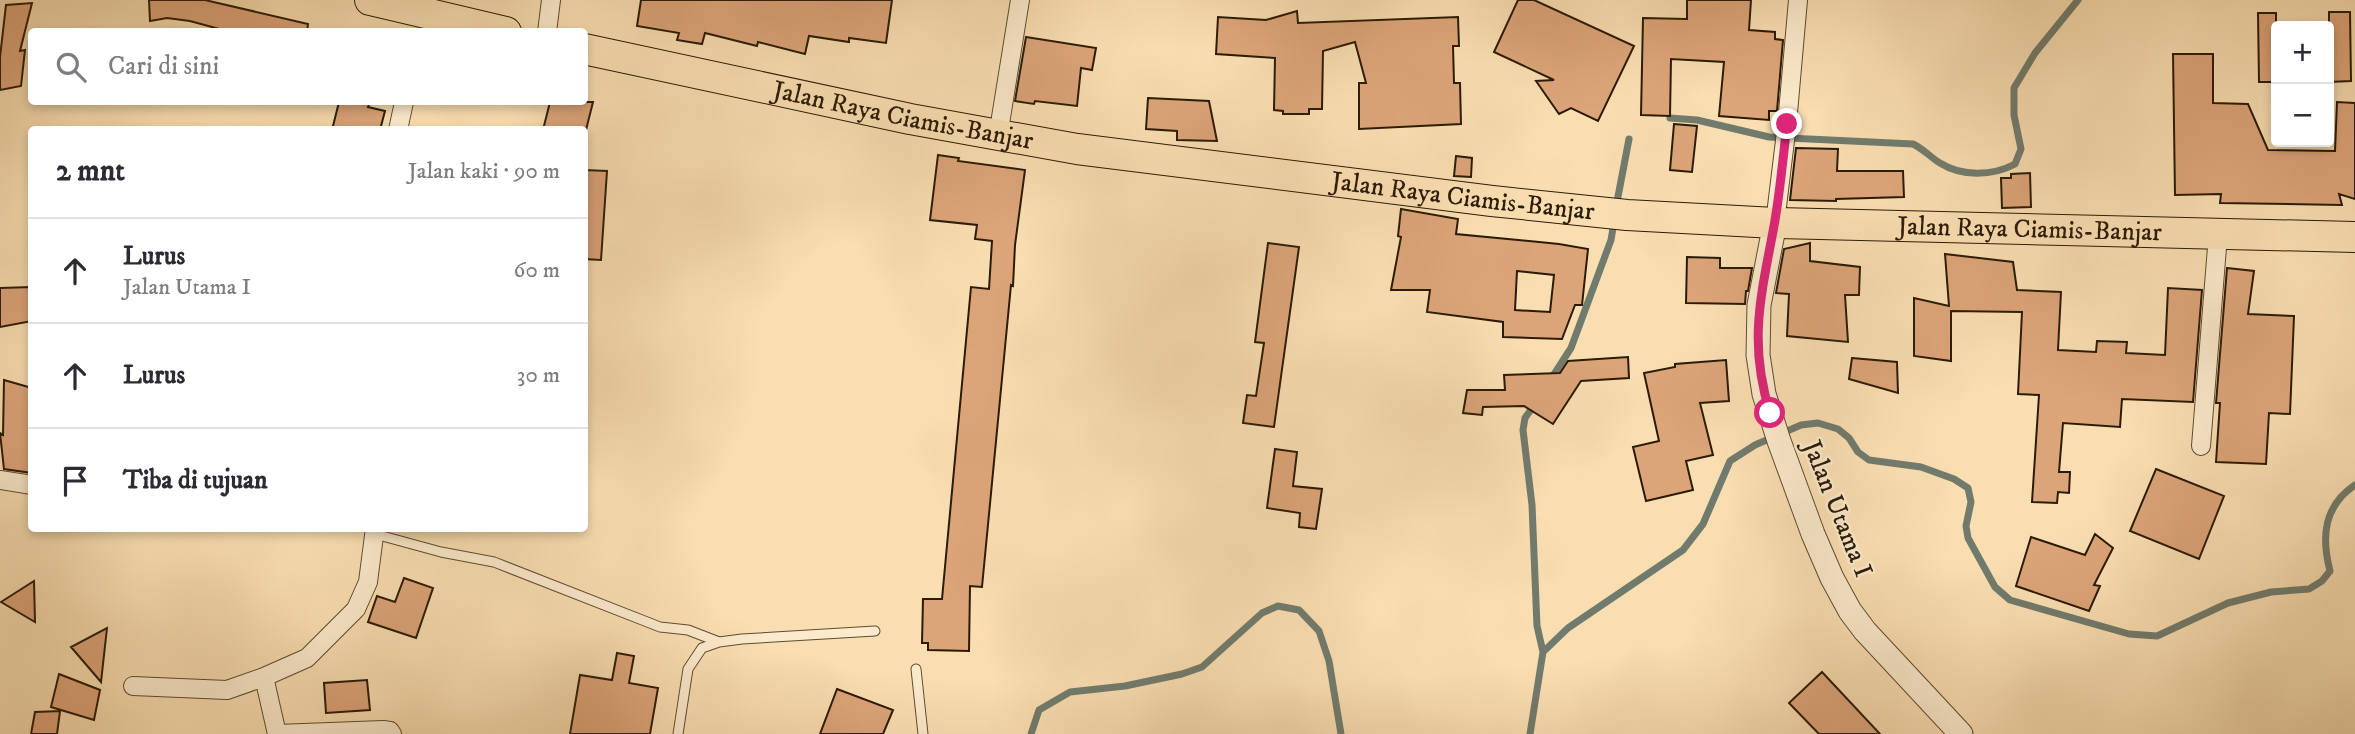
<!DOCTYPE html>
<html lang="id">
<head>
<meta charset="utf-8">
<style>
	body { margin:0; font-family:"IM FELL DW Pica",serif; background:#f2f2f3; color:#2b2b33 }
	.controls { position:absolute; right:21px; top:21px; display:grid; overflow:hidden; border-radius:7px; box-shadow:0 4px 10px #0003 }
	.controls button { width:63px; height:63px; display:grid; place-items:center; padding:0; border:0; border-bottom:2px solid #e1e1e2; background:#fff; color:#2b2b33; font:35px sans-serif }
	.stop { position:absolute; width:21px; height:21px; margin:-16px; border:5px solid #db2777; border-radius:50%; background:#fff }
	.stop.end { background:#db2777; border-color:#fff; box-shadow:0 2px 7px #0008 }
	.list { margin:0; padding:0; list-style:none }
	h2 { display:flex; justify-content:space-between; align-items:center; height:91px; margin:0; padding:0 28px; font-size:30px }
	h2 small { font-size:23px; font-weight:400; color:#7c7c81 }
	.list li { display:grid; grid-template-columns:46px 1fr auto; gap:21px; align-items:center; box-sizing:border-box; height:105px; padding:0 28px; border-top:2px solid #e1e1e2 }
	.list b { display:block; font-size:26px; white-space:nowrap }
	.list p { margin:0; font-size:23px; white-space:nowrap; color:#7c7c81 }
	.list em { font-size:23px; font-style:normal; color:#7c7c81 }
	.icon { flex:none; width:38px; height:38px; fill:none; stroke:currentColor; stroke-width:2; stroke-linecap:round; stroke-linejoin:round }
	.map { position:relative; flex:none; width:2355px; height:734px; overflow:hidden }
	.search { position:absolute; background:#fff; box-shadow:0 4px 10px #0003; left:28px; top:28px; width:560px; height:77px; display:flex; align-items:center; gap:18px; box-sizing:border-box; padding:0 24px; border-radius:7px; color:#7c7c81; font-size:26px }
	.panel { position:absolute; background:#fff; box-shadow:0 4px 10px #0003; left:28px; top:126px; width:560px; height:406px; border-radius:7px }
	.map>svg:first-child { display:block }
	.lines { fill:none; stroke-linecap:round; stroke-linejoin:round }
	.stream { stroke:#717b6d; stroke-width:7 }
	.building { fill:#dca479; stroke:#2b1b05; stroke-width:2; fill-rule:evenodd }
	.service-casing { stroke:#5e4c30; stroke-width:11 }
	.minor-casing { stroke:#5e4c30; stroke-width:20 }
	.tertiary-casing { stroke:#5e4c30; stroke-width:25 }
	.trunk-casing { stroke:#2b1b05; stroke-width:32 }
	.service { stroke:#fbeacc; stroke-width:9 }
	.minor { stroke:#fbeacc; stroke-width:18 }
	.tertiary { stroke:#fbeacc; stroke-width:23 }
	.trunk { stroke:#f9deb1; stroke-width:30 }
	.route { stroke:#db2777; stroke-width:9 }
	.labels { text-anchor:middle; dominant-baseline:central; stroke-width:5; stroke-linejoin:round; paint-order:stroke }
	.street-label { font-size:26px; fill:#2b1b05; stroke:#fbeacc }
</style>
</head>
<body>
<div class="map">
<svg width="2355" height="734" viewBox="0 0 2355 734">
	<rect width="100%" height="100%" fill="#f9deb1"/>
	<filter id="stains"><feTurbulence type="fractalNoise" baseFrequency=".00286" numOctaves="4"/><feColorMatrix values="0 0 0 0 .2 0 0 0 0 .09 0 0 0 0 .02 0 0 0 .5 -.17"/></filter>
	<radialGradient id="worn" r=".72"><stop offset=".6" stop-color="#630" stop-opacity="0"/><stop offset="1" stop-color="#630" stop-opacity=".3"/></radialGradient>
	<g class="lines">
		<path class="stream" d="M1670,118L1697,120L1769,137L1913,144C1925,150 1930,157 1940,163C1962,177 1993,176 2015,164L2021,149L2014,115V88L2035,53L2078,0
			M1616,207L1629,139
			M1551,379L1571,348L1611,240L1614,222
			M1535,404L1525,418L1523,430L1532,505L1537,626L1543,652
			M1031,734L1039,710L1070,692L1125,686L1182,674L1202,667L1262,613L1278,606L1299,610L1319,631L1329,661L1341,734
			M1530,734L1543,652L1568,628L1683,550L1703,524L1730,461L1755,445L1801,425L1818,423L1838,429L1849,438L1858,452L1869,460L1921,467L1954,479L1968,488L1971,502L1966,526L1968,538L1995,587L2010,600L2129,634L2157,636L2228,603L2271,592L2309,589L2322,581L2330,571C2321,536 2324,506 2355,485"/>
	</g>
	<path class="building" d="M149,0H205L308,24L307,32H230L190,21L167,18L150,21Z
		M641,0H892L886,43L849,38V42L809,36L805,54L758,42L757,46L705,33L702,44L677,40L679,33L637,26Z
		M1518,0H1534L1634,46L1598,121L1571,108L1559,114L1536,81L1554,80L1494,52Z
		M1687,0H1751L1749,30L1775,32V39L1783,40L1777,111H1769V120L1719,116L1724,62L1671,59L1670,116L1641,115L1643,18L1687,19Z
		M32,3L20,51L25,50L21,86L0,90V57L6,5Z
		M1297,11L1298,23L1458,17L1459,46H1453L1454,83H1460L1461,124L1359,129V83H1366L1355,42L1323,51L1322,109H1309V114H1283V111L1274,110L1275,58L1216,54L1218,17L1266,20Z
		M2329,12H2350L2351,81L2329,82Z
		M2258,13H2276V82H2259Z
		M1026,37L1096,48L1092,70L1081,68L1077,106L1035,101L1034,104L1015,101Z
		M2173,54H2213V103L2248,104L2268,150L2335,151L2337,102L2355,103V199L2339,194L2342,205L2220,203L2221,194L2175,195Z
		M1148,98L1209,101L1217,141L1177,140V131L1146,129Z
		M339,102H370L368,107L385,111L380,130H332Z
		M550,102H593L586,130H543Z
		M1674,124L1697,126L1692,172L1670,170Z
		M1796,148L1838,149L1837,171H1903L1904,197L1836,199V201L1790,200Z
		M938,155L959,158L958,161L1025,170L1015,245L1013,286L1011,285L982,587L970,586L969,651L928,650V643H922L923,599H942L971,287L989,289L992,241L975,239L977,225L930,220Z
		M1456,156L1472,158L1471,177L1454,176Z
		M584,170L607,171L601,260L584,259Z
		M2030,173L2031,207L2002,208L2001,178H2011V174Z
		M1401,209L1458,219L1456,234L1559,244L1588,249L1582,305H1575L1562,339L1503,337V322L1427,312L1430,290H1391L1401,237L1398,236ZM1517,271L1554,275L1550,312L1515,310Z
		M1268,243L1299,247L1274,427L1243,423L1247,395L1256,396L1264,343L1255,342Z
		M1810,243V261L1860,267L1859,295H1845L1848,342L1787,336L1789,294L1776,293L1784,249Z
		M1945,254L2013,262L2017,290L2061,292L2058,350L2096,352L2097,341L2127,342L2126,353L2165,355L2168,288L2202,290L2193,402L2122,399L2120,427L2063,423L2059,472H2070L2069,493L2058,492L2057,503L2032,502L2039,395L2018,394L2022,312L1951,311V361L1914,356V298L1949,306Z
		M1687,257L1720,258V268H1752L1748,291H1746L1745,304L1686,303Z
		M2227,268L2254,271L2248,314L2294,316L2290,414L2269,413L2266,464L2216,462L2220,403H2216Z
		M32,287V321L0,327V288Z
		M1628,357L1629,378L1581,381L1553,424L1524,406L1483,407L1482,415L1463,413L1467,390H1505L1504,375L1560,373L1568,361Z
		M1852,358L1897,362L1898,393L1849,379Z
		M1726,360L1729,401L1700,403L1713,455L1686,461L1693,490L1646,501L1633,447L1659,441L1644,373L1675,367V364Z
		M4,380L32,388V473L4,469L0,433L3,435Z
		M1275,449L1297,452L1293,486L1322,489L1316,529L1299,527L1300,513L1267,508Z
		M2156,469L2224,496L2199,559L2130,531Z
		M2095,534L2113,548L2094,585L2100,586L2089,611L2016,586L2031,537L2085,555Z
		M404,578L433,588L416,638L368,622L377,596L395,602Z
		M34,581L35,622L1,602Z
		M107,628L101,682L71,647Z
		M617,653L634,656L629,683L658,688L650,734H570L580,675L612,680Z
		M1822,672L1880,734H1819L1789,703Z
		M59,674L100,690L94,720L51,707Z
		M367,680L370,710L326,713L324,683Z
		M837,689L893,710L883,734H820Z
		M60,711L57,734H31L35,712Z"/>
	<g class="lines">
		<g class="service-casing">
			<path id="service" d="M375,534L441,552L494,562L660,627L688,630L719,642
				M916,669L923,734
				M678,734L688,669L702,648L719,642L742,639L875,631"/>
		</g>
		<g class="minor-casing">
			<path id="minor" d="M547,32L551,0
				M398,130L404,102
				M998,136L1020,0
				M1775,223L1787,124L1798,0
				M2201,446L2218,235
				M0,480L32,485
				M264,677L277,734
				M133,686L227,690L264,677L307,658L356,609L368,582L375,528
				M277,734L383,730L390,731L392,734"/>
		</g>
		<g class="tertiary-casing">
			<path id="tertiary" d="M1775,223L1759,305L1758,355L1764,394L1779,441L1813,534L1832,578L1850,611L1865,631L1961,734"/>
		</g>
		<g class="trunk-casing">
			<g id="trunk">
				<path d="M370,0L506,32"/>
				<path id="s1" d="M584,49L910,119L1077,149L1492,201L1627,215L1775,223L2355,237"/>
			</g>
		</g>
		<use href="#service" class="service"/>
		<use href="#minor" class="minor"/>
		<use href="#tertiary" class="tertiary"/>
		<use href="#trunk" class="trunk"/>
	</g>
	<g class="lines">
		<path class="route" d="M1770,413C1748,342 1761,296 1774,226C1780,193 1783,158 1787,124"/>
	</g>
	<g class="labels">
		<g class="street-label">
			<text stroke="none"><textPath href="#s1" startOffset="326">Jalan Raya Ciamis-Banjar</textPath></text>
			<text stroke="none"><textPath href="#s1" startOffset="892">Jalan Raya Ciamis-Banjar</textPath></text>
			<text stroke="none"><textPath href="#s1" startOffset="1460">Jalan Raya Ciamis-Banjar</textPath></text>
			<text transform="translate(1837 509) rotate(68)">Jalan Utama I</text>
		</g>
	</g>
	<rect width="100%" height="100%" filter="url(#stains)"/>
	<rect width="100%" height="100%" fill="url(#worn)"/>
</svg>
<div class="controls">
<button>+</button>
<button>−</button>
</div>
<div class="stop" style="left:1770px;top:413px"></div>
<div class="stop end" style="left:1787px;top:124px"></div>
<div class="search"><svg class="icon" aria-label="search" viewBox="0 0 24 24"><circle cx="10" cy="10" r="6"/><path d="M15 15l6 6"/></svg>Cari di sini</div>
<section class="panel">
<h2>2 mnt<small>Jalan kaki · 90 m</small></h2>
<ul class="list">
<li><svg class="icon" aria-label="ahead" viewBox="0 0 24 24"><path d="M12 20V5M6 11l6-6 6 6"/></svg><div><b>Lurus</b><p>Jalan Utama I</p></div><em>60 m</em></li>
<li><svg class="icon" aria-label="ahead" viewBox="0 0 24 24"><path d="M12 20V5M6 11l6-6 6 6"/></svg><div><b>Lurus</b></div><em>30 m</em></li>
<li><svg class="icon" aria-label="arrive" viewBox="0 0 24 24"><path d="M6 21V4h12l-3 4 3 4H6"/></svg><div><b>Tiba di tujuan</b></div></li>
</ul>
</section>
</div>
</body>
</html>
